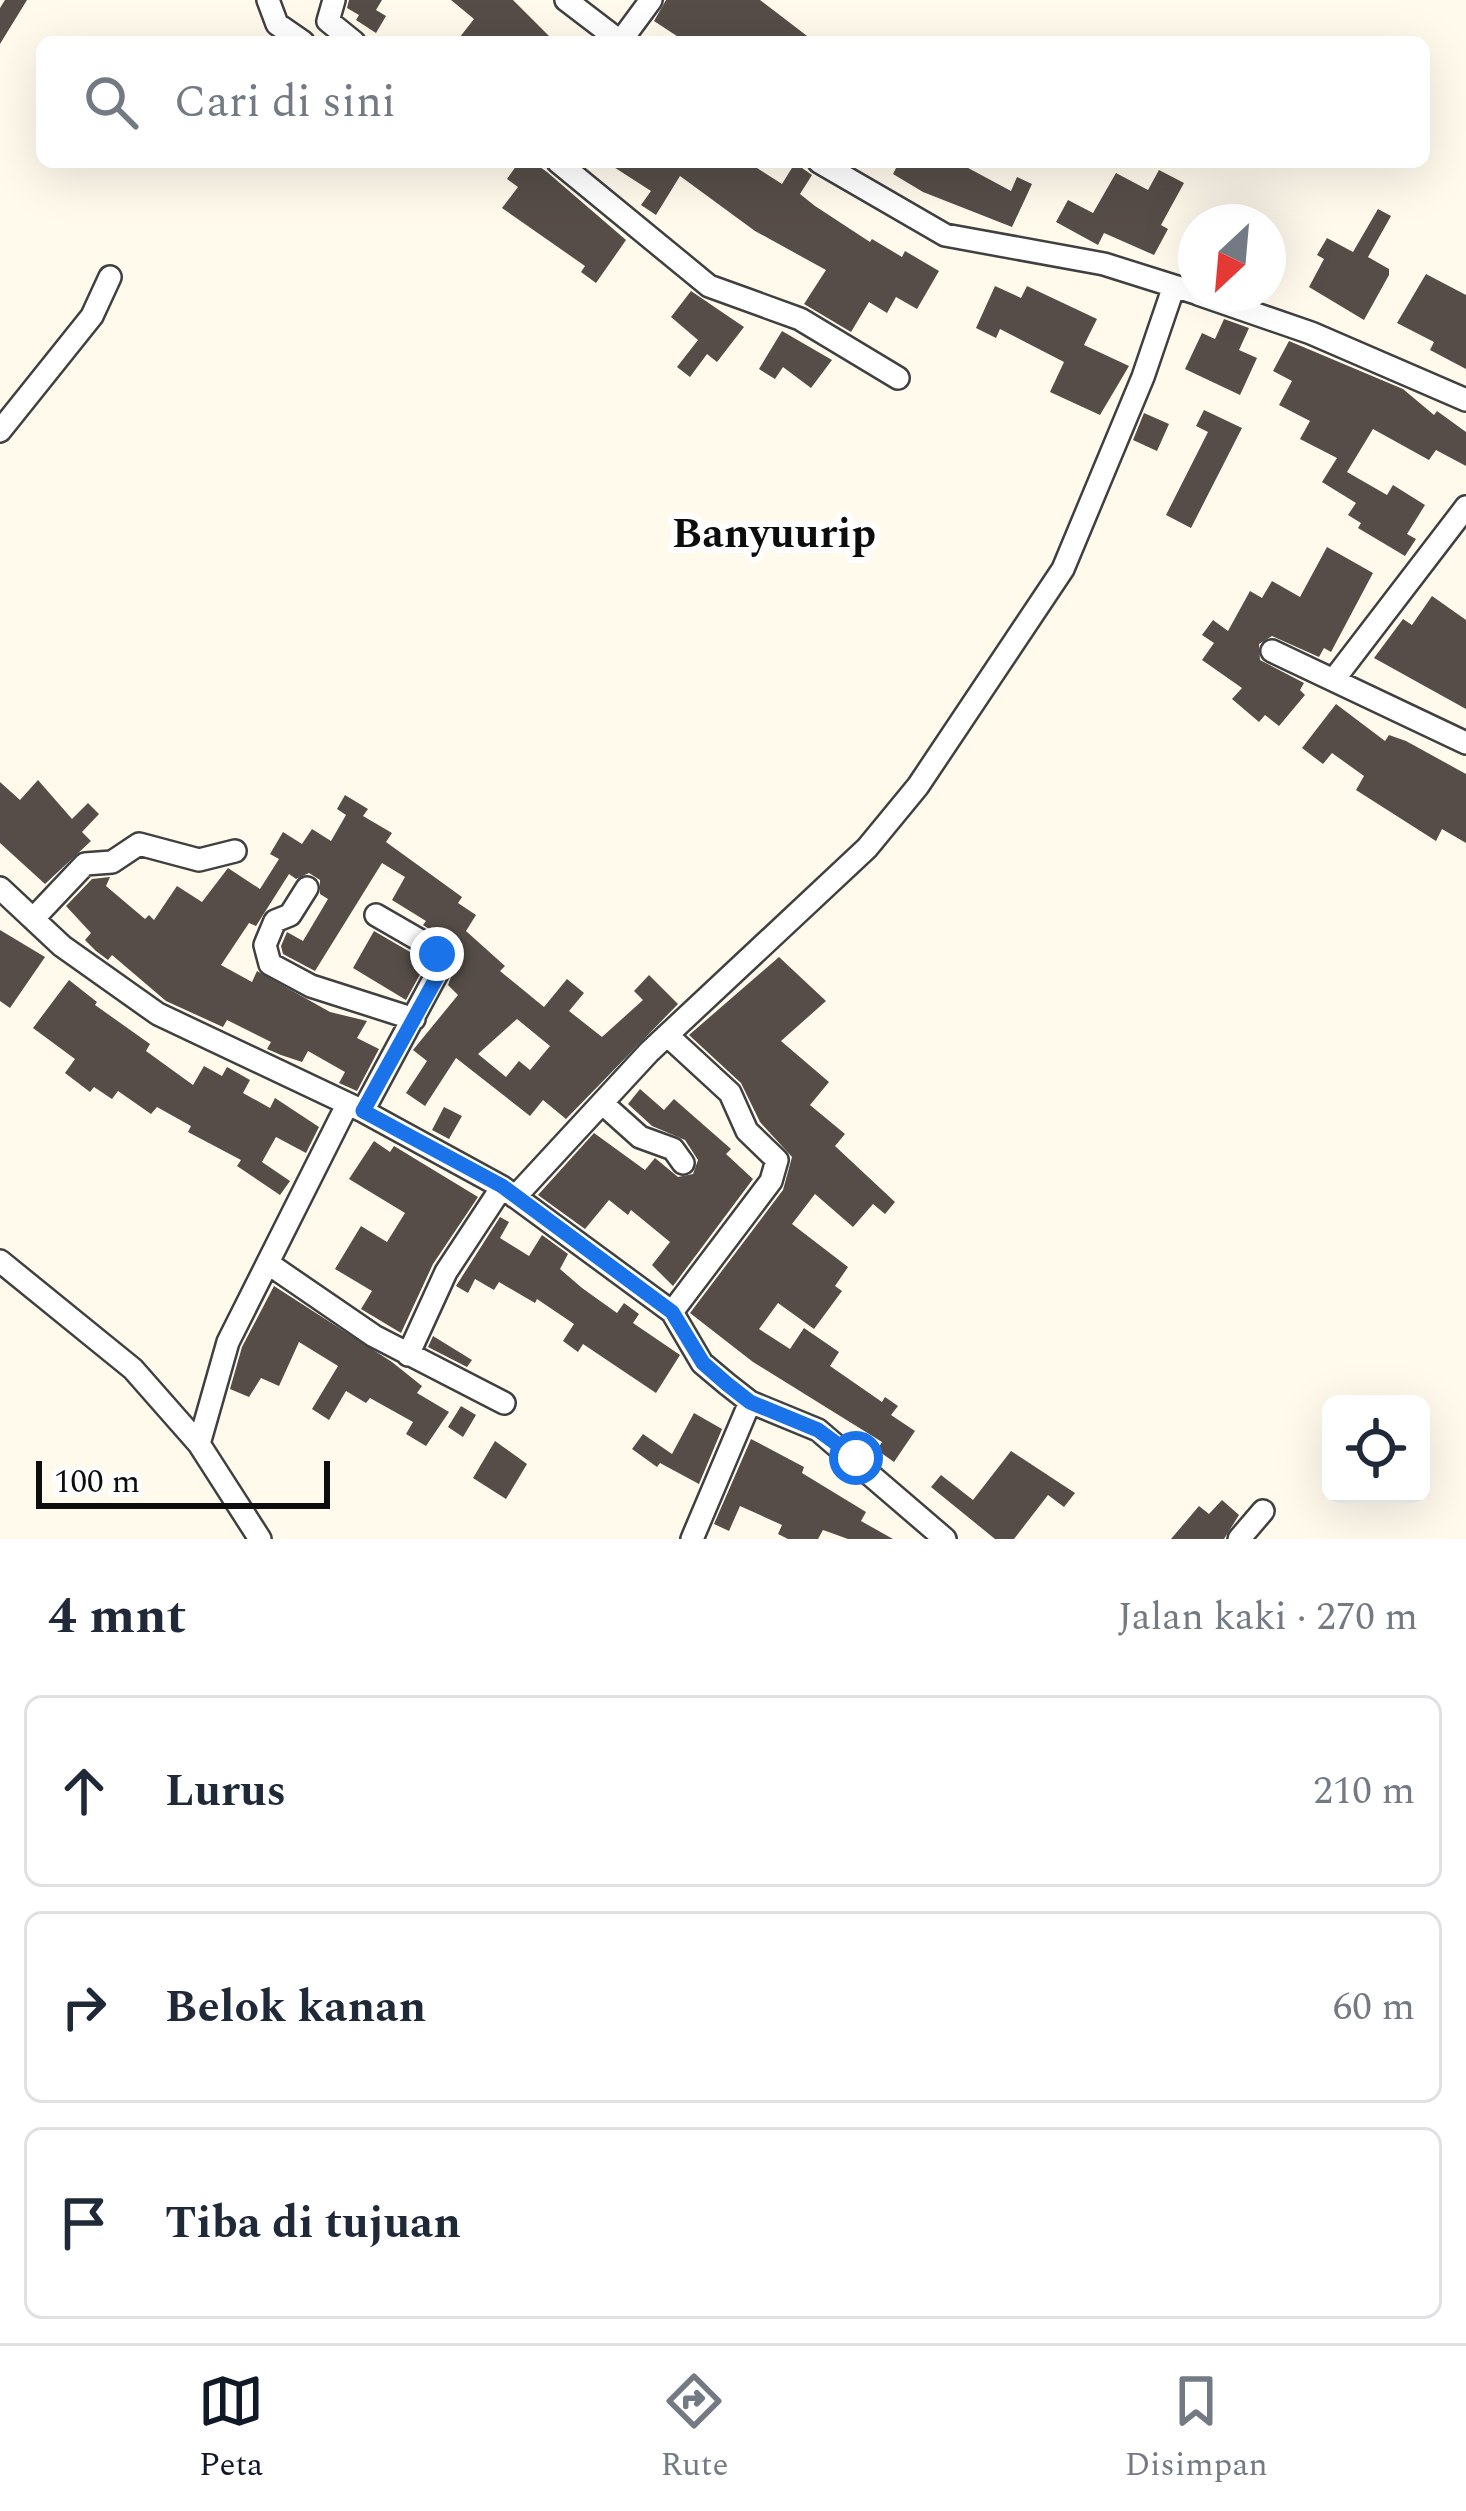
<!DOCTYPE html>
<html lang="id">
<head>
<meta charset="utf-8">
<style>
	body { margin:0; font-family:Spectral,serif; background:#f2f2f3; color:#1f2937 }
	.controls { position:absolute; right:36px; bottom:36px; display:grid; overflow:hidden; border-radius:18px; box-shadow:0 12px 48px #0002 }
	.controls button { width:108px; height:108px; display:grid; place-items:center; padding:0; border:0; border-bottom:3px solid #e0e1e3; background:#fff; color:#1f2937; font:60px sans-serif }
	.compass { position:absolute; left:1178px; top:204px; width:108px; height:108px; border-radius:50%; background:#fff; box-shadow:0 12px 48px #0002; rotate:206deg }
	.scale { position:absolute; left:36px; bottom:30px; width:294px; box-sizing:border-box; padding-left:12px; border:6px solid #0d0d0d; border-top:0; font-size:33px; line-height:42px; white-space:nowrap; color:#0d0d0d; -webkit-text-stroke:9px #fff; paint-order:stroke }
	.stop { position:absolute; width:36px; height:36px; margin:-27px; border:9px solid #1a73e8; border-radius:50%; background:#fff }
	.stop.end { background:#1a73e8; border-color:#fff; box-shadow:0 3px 12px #0008 }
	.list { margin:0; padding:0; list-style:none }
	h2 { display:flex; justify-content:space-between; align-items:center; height:156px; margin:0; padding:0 48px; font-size:51px }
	h2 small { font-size:39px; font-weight:400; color:#747a83 }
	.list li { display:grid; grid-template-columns:78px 1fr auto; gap:36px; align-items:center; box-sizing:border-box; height:192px; margin:0 24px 24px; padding:0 24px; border:3px solid #e0e1e3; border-radius:18px }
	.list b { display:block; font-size:45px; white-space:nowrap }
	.list em { font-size:39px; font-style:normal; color:#747a83 }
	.icon { flex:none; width:66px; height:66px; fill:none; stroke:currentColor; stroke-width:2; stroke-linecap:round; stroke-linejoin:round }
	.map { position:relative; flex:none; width:1466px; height:1539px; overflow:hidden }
	.search { position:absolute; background:#fff; box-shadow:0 12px 48px #0002; left:36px; right:36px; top:36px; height:132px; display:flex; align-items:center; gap:30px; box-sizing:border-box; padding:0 42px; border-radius:18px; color:#747a83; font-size:45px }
	.sheet { height:804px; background:#fff }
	nav { display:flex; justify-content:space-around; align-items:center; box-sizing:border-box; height:168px; border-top:3px solid #e0e1e3; background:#fff; font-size:33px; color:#747a83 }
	nav a { display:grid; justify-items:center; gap:6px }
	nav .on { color:#111827 }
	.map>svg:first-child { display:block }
	.building { fill:#564d48; fill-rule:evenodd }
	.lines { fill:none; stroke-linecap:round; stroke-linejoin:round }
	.minor-casing { stroke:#404040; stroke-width:26 }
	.minor { stroke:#fff; stroke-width:21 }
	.route { stroke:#1a73e8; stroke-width:15 }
	.labels { text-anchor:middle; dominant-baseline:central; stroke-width:12; stroke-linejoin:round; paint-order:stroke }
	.quarter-label { font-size:42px; font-weight:bold; fill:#0d0d0d; stroke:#fff }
</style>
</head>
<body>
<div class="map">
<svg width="1466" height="1539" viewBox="0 0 1466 1539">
	<rect width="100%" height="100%" fill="#fffaec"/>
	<path class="building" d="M5,0H27L0,44V8Z
		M349,0H382L376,10L386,16L376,33L356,20L359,15L347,8Z
		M451,0H513L555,42H456L474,19Z
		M666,0H760L815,42H686L654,21Z
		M519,162H533L547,172L626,240L596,283L581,272L585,266L502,208L518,187L507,179Z
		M606,162H761L757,168L782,184L795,163L812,175L800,194L815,206L870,242L872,239L902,257L905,251L939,271L917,309L896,297L887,313L869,302L851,332L804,304L826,270L755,231L680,176L656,215L641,205L651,191Z
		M899,162H957L1011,191L1017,177L1032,184L1012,227L923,192L893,174Z
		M1159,170L1184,183L1161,225L1168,229L1154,255L1104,233L1098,245L1056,222L1068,200L1093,213L1116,173L1148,190Z
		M1378,209L1391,216L1368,257L1389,269V275L1364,320L1309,287L1324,259L1317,255L1327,238L1353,252Z
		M1426,274L1466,295V369L1430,350L1434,342L1397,323Z
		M995,286L1021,298L1027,286L1097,319L1084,345L1129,366L1100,415L1050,392L1064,362L1000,329L996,338L976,328Z
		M691,291L744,327L717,362L707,354L690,377L677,367L698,340L671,317Z
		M1224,319L1249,328L1239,350L1257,358L1240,395L1185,369L1202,333L1215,339Z
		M782,331L832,360L811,388L783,367L775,379L759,369Z
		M1289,341L1403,389L1434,415L1437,411L1466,432V466L1436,450L1429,460L1373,429L1347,472L1387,495L1393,485L1425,505L1407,534L1416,539L1405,556L1358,528L1361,523L1348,515L1356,503L1322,482L1337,458L1300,439L1310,421L1279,405L1292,381L1273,371Z
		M1204,410L1242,428L1191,528L1166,515L1208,432L1196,426Z
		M1144,413L1169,424L1157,451L1133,440Z
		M1327,547L1373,573L1331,652L1324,648L1319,657L1272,636L1259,644L1260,660L1304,683L1300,690L1305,695L1279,726L1265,715L1259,722L1232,699L1242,688L1202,660L1214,643L1202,635L1213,620L1228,631L1250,591L1262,598L1272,581L1300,597Z
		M1432,596L1466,620V709L1374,658L1403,619L1412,625Z
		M1336,704L1385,741L1389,735L1406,741L1466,774V843L1442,829L1436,841L1356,790L1364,776L1332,753L1323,764L1302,748Z
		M38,780L72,819L88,803L99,814L82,832L91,841L45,884L0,843V782L20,800Z
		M345,795L368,809L363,816L392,833L386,842L462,897L458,903L476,915L466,931L505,966L500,971L544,1007L567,979L584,993L569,1011L602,1037L643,1000L634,991L649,975L678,1004L566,1119L543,1100L530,1116L456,1058L425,1106L406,1093L427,1061L413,1050L458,995L448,985L456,964L440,936L423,925L426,921L392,900L405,877L382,863L315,971L283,954L281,946L287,932L303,941L328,899L320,894V880L309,873L296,879L289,874L256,926L249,923L221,965L252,982L257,971L330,1012L367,1021L357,1038L379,1049L357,1091L339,1083L345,1072L308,1051L302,1062L281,1055L267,1049L271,1042L227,1020L223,1027L166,1001L112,955L108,960L96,951L85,940L91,933L66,906L92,879L110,877L106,886L145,919L149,915L154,920L177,886L202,902L228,868L260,889L279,859L270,854L283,832L302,844L312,829L331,841L346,815L337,809ZM517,1019L550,1046L530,1070L519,1061L506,1077L478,1054Z
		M0,930L45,957L10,1008L0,1001Z
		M374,931L417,956L424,967L406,1000L353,968Z
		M779,957L826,1001L781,1041L829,1082L810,1105L845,1134L835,1146L895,1202L885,1214L873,1204L853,1227L815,1194L792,1224L848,1267L835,1286L842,1291L814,1329L778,1303L759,1329L790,1349L804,1328L839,1352L830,1366L882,1402L885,1397L898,1406L891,1415L915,1431L894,1462L877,1450L882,1442L753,1362L690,1313L783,1190L792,1157L760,1122L741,1083L689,1035Z
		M69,980L97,1002L95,1005L150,1044L146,1051L193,1085L204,1066L222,1076L227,1067L250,1080L243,1093L270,1108L275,1098L319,1127L306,1153L276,1137L262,1162L290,1181L280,1195L237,1166L241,1160L188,1132L191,1126L157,1107L151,1114L118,1091L112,1099L94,1087L90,1092L65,1073L75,1059L33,1028Z
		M640,1089L664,1110L674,1099L731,1149L726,1154L753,1179L673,1286L652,1265L670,1242L631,1210L628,1215L609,1200L585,1229L538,1195L594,1133L645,1170L655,1158L678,1177L693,1174L698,1160L685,1140L652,1126L628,1104Z
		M444,1107L462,1116L449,1139L432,1130Z
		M374,1141L390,1152L394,1146L478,1197L433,1264L401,1333L361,1309L372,1291L335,1269L361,1226L387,1242L405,1213L349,1179Z
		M500,1217L509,1222L500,1238L529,1256L542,1235L568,1254L560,1269L582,1288L617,1313L624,1303L639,1314L633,1323L680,1355L656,1393L583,1344L578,1352L563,1341L574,1324L537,1299L535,1303L499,1282L494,1290L475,1279L468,1293L456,1286Z
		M274,1286L392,1362L422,1386L417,1393L449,1412L426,1446L406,1434L413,1422L370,1398L366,1403L346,1391L329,1420L312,1409L338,1366L299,1342L279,1386L261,1378L249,1397L230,1389L242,1347Z
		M433,1336L472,1360L467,1367L428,1347Z
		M461,1406L476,1415L463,1437L448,1427Z
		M694,1413L722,1429L699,1484L660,1463L657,1467L632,1449L643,1434L672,1454Z
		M751,1439L804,1467L802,1473L866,1512L861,1521L893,1539H848L823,1530L818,1539H788L778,1534L782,1525L740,1506L729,1531L714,1524Z
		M495,1441L527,1464L506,1499L473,1478Z
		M1011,1451L1075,1493L1064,1507L1048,1495L1014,1539H995L931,1487L941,1475L973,1500Z
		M1222,1500L1239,1515L1224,1539H1171L1199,1506L1209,1514Z"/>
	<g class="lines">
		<g class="minor-casing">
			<path id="minor" d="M268,0L277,24L303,42
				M334,0L328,21L354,42
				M566,0L621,42
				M620,42L651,0
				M558,162L709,286L800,319L898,378
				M819,162L945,235L1104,264L1196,293
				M1198,294L1311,333L1466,400
				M0,431L92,316L110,277
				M1272,651L1466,743
				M1335,678L1466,507
				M0,888L62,946L158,1014L363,1111L502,1187L672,1312L702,1363L727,1384L750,1402L818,1430L945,1539
				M307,888L290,915L275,921L265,945L270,964L311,986L414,1019
				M33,919L85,864L112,862L139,844L199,860L235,851
				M667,1035L730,1093L747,1131L777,1160L771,1181L672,1312
				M602,1103L640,1137L673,1149L683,1163
				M363,1111L441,966L428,945L376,915
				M515,1197L649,1052L867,848L918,786L1063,569L1143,377L1174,286
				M0,1261L133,1369L199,1444L260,1539
				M269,1264L374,1336L504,1403
				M408,1355L446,1272L502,1187
				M199,1444L228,1342L347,1105
				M692,1539L750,1402
				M1239,1539L1263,1511"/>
		</g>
		<use href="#minor" class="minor"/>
	</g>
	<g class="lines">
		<path class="route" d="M437,954V977L363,1111L502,1186L672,1312L703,1363L727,1384L750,1402L818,1430L856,1458"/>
	</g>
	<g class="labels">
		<g class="quarter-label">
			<text x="774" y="534">Banyuurip</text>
		</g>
	</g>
</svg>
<div class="controls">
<button><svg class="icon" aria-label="locate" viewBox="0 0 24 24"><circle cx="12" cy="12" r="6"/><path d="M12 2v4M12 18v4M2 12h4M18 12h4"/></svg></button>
</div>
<svg class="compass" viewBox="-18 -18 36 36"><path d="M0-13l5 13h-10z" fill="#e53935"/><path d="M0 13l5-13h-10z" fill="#747a83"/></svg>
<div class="scale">100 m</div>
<div class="stop" style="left:856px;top:1458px"></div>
<div class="stop end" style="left:437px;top:954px"></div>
<div class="search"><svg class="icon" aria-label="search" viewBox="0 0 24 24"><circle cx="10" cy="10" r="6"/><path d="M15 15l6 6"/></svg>Cari di sini</div>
</div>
<section class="sheet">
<h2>4 mnt<small>Jalan kaki · 270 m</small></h2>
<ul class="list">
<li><svg class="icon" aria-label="ahead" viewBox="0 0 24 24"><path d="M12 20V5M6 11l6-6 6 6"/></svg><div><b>Lurus</b></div><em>210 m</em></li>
<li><svg class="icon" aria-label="right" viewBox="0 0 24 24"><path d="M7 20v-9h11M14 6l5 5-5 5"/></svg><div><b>Belok kanan</b></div><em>60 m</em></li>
<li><svg class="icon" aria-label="arrive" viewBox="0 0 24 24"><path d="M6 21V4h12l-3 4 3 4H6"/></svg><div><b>Tiba di tujuan</b></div></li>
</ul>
</section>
<nav>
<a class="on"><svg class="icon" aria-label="map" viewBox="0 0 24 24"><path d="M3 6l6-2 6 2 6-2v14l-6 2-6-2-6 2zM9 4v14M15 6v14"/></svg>Peta</a>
<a><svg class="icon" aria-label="directions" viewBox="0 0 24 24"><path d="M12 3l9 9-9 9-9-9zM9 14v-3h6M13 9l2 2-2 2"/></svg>Rute</a>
<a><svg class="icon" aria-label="saved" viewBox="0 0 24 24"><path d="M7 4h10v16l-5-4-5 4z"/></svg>Disimpan</a>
</nav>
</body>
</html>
